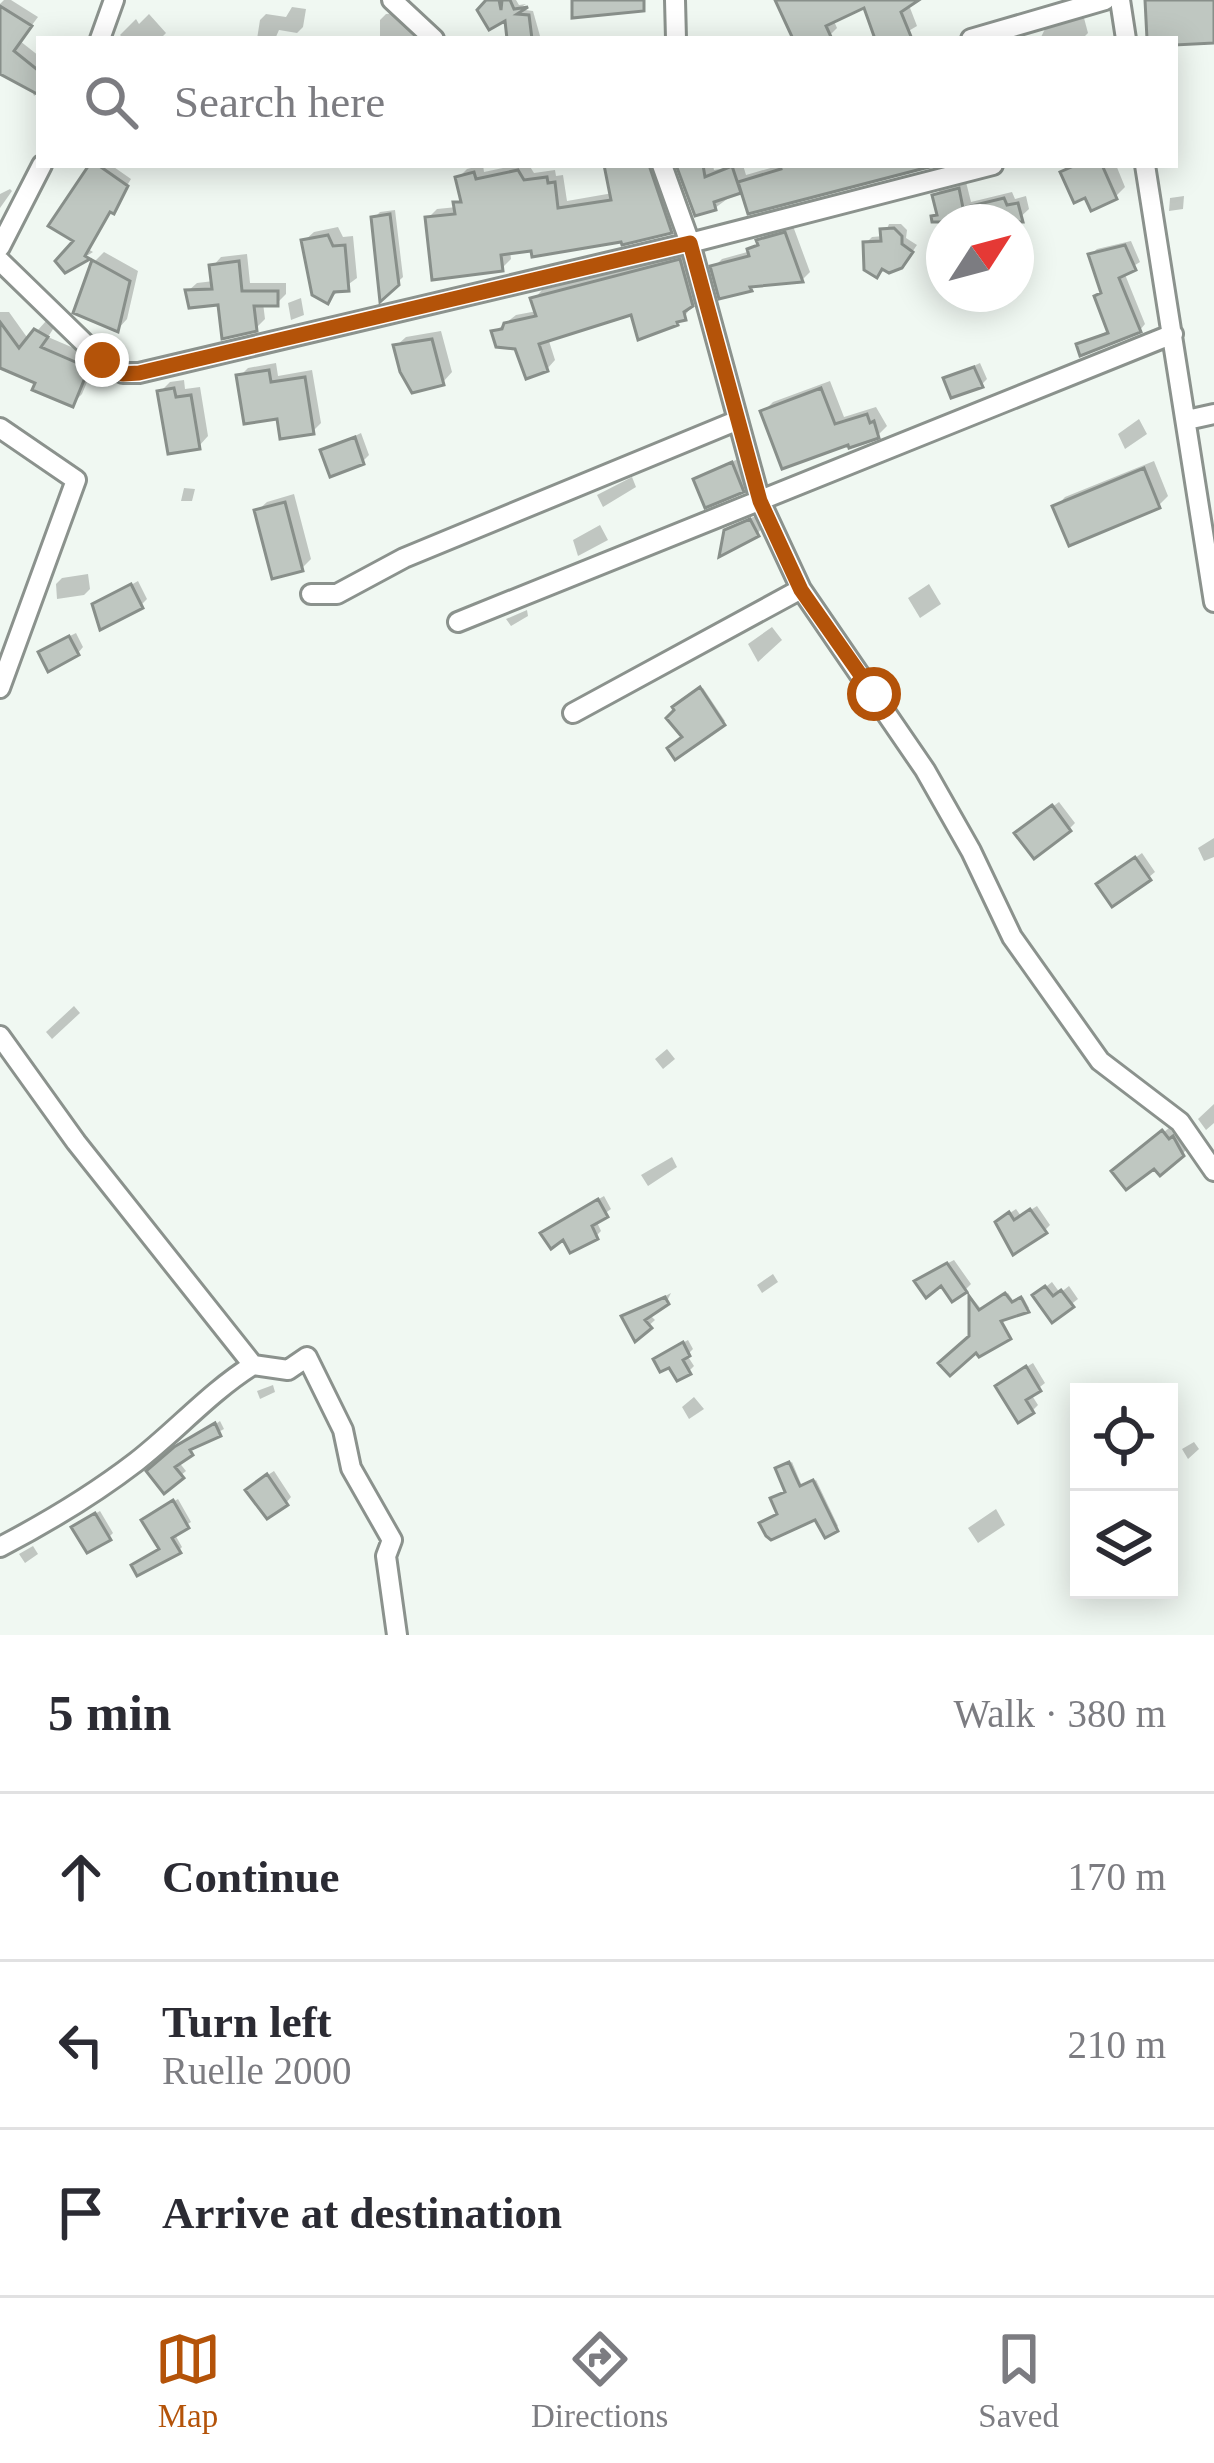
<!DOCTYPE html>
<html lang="en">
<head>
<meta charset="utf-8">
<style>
	body { margin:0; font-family:"Times New Roman",serif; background:#f2f2f3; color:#2b2b33 }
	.controls { position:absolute; right:36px; bottom:36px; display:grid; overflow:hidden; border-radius:0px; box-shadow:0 6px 30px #0003 }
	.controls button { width:108px; height:108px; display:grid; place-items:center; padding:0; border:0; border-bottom:3px solid #e1e1e2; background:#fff; color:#2b2b33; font:60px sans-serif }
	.compass { position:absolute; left:926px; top:204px; width:108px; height:108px; border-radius:50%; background:#fff; box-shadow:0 6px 30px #0003; rotate:54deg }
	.stop { position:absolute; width:36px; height:36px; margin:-27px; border:9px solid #b45309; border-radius:50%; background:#fff }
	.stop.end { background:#b45309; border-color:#fff; box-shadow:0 3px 12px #0008 }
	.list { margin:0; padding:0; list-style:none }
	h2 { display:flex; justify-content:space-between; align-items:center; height:156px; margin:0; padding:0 48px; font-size:51px }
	h2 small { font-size:39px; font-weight:400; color:#7c7c81 }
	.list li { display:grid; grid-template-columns:78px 1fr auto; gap:36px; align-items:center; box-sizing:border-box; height:168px; padding:0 48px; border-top:3px solid #e1e1e2 }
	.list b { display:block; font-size:45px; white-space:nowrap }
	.list p { margin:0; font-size:39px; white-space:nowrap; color:#7c7c81 }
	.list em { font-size:39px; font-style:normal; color:#7c7c81 }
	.icon { flex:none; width:66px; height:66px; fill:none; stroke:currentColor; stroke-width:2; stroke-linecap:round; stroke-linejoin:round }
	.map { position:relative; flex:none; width:1214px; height:1635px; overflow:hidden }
	.search { position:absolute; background:#fff; box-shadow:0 6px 30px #0003; left:36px; right:36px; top:36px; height:132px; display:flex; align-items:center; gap:30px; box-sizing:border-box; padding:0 42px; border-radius:0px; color:#7c7c81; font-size:45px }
	.sheet { height:660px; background:#fff }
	nav { display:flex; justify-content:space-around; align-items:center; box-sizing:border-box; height:168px; border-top:3px solid #e1e1e2; background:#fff; font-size:33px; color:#7c7c81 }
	nav a { display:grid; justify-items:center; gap:6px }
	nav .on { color:#b45309 }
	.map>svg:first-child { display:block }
	.shadow { fill:#0003 }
	.building { fill:#bfc7c1; stroke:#888f8a; stroke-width:3 }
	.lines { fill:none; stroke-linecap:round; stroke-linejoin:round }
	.minor-casing { stroke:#8b928d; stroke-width:24 }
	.minor { stroke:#fff; stroke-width:18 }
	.route { stroke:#b45309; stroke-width:15 }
</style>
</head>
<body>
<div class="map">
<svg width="1214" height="1635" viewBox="0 0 1214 1635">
	<rect width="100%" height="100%" fill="#f0f8f2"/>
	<path class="shadow" d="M4,0H11L38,17L20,41L39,56V91L34,96L31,87L0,68V4Z
		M491,0H516L519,5L526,4L518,9L533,11L540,36L510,39L507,16Z
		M779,0H907L917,26L895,39H878L866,4L833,19L837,28L829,36L796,39Z
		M292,7L306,9L303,27L297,33L279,30L275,39H257L260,20L266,14L286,17Z
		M397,13L412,26L414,37L380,39V20L386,14Z
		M149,14L166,33L160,39H124L120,35L136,19L139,24Z
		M1084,18L1088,33L1082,39H1040L1045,29Z
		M92,165H111L131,179L88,249L93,252L66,269L77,240Z
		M483,165L484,172L517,165H529L534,173L555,170L556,176L563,175L567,201L613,193L607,165H659L680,222L671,231L510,251L511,259L502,268L428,218L437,209L457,207L463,197L458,178L467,169Z
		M679,165H713L714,170L743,165L746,175L781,165H927L750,211L742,188L715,208Z
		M1071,165H1116L1125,187L1116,196L1087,194L1063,173Z
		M966,182L971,202L1012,192L1015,199L1026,196L1029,209L1015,222H944V233L935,196L943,187Z
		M10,189L12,191L0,208V194Z
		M1184,196L1183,209L1169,211L1170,198Z
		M395,210L403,277L383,296L374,218L380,212Z
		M889,224H901L907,230L906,238L917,245L908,258L884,266L866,243L872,237L884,236Z
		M793,226L810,272L802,280L755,284L721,296L714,267L722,259L751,251L768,233Z
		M338,227L343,237L353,236L357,278L327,300L304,241L314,232Z
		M1131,241L1140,262L1124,272L1145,324L1140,330L1079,344L1110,330L1104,291L1091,254L1097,249Z
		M104,252L138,271L127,319L118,329L77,311L95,261Z
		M689,252L700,295L684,317L633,312L548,338L555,360L547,369L494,332L516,315L537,311L534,299L542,290Z
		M247,254L250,283H286V294L277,303H263L265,319L256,328L221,301L188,291L197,283L214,281L213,266L221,257Z
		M301,298L304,315L291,320L288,303Z
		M0,312H9L29,340L46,321L55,326L48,337L97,358L82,394L72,404L39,381L3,366L0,370Z
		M441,331L452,372L443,382L396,346L406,337Z
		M276,363L278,376L312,370L321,423L313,431L279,415L240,376L248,368Z
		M980,363L987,379L981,385L946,379Z
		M184,380L185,389L200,387L208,436L199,446L160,392L170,382Z
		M830,381L844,417L876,407L887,426L878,435L764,411L773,402Z
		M1139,419L1147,434L1125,449L1118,434Z
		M361,433L369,455L363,461L324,451Z
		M738,459L748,484L742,490L696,479Z
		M1154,461L1168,496L1158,506L1056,507L1065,497Z
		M632,477L636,487L603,507L597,495Z
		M184,488L195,489L192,501H181Z
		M294,494L311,559L302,568L257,511L267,502Z
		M755,516L762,528L757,534L727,531Z
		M600,525L608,540L578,556L573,540Z
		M88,574L90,589L84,595L57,599L56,584L62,578Z
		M138,581L147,599L141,605H96Z
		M929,584L941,604L920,618L908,598Z
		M527,610L528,616L511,626L506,619Z
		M772,627L782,640L758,662L748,644Z
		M76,633L83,647L78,653L48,647Z
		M703,688L725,721L675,755L686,737L678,705Z
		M1059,802L1075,823L1069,829L1024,828Z
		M1214,838V857L1204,861L1198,848Z
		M1142,853L1155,872L1149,877L1106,879Z
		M74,1006L80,1013L52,1039L46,1032Z
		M667,1049L675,1059L663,1069L655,1059Z
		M1214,1104V1123L1206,1130L1198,1119Z
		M1169,1128L1176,1136L1179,1134L1187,1149L1182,1154L1155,1165L1120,1167Z
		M672,1157L677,1167L648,1186L641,1175Z
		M604,1196L611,1209L596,1220L601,1231L596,1236H564L548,1229Z
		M1037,1206L1050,1225L1045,1230L1004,1217L1016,1209L1021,1216Z
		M954,1260L971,1284L965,1290L923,1276Z
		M773,1274L778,1282L762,1293L757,1285Z
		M1052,1282L1060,1293L1069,1286L1078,1299L1053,1318L1042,1290Z
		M671,1293L667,1301L649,1314L655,1320L636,1337L625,1317Z
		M1008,1293L1014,1302L1023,1297L1029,1308L1001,1318L1009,1336L977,1348L972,1337V1298L982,1310Z
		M688,1340L693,1349L687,1355L694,1366L689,1371L661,1355Z
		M1033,1363L1045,1383L1031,1394L1038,1405L1032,1411L1004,1381Z
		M273,1385L275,1392L260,1399L257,1391Z
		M694,1397L704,1409L689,1419L682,1407Z
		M220,1421L224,1429L194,1445L195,1448L178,1461L186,1471L164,1489L154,1467Z
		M1194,1442L1199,1449L1188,1459L1182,1449Z
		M792,1462L802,1486L816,1480L838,1526L826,1534L816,1516L780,1514L788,1492L780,1467Z
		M274,1471L291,1497L286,1503L254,1484Z
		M178,1499L191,1522L174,1533L182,1547L179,1550L162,1548L148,1516Z
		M996,1509L1005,1525L978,1543L968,1528Z
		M100,1511L113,1533L109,1537L79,1523Z
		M33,1546L38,1554L25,1563L19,1554Z"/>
	<path class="building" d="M486,0H499L501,10L502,0H510L514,9L528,7L517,14L529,15L532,39H507L505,21L489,30L477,10Z
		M572,0H644V11L572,18Z
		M775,0H919L901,12L912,39H875L864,8L826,26L832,39H793Z
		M1145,0H1214V43L1175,45V39H1147Z
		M0,6L32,26L14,51L39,71V95L0,74Z
		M89,165H98L128,186L114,214L110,212L85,256L90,259L65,273L55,261L73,241L48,226Z
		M604,165H649L672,233L622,245L621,242L532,257L531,251L501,255L503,271L432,280L425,217L455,214L453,202H461L455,177L474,172L476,179L518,170L524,180L547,177L548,183L555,182L558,208L611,200Z
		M676,165H703L705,177L732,166L741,193L714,202L716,210L695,216Z
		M780,165H939L926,168L925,165V168L748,214L738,182L781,169Z
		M1076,165H1102L1117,199L1091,211L1085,198L1074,203L1060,172Z
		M959,188L963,208L1004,198L1007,205L1018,203L1023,222H932L931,216L937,215L932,195Z
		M390,214L399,285L380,302L371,217Z
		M894,228L902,236V244L913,252L902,268L889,273L882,269L877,278L864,270L863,242L881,241L880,229Z
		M785,232L803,282L750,287L752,291L719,299L710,266L749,256L747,249L758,245L756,240Z
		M328,235L333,246L345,245L349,291L334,292L328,304L312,295L301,240Z
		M1125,245L1136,270L1119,278L1141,332L1080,356L1076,344L1108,333L1094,296L1101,293L1088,254Z
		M680,259L693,306L684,312L686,320L677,322L678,325L638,340L631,315L539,344L548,371L526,379L515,349L496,347L491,331L502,329L504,323L536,316L530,298Z
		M92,260L130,281L118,332L73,313Z
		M239,261L242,291H278V306H254L257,331L222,339L218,305L189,308L185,290L212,289L209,265Z
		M0,322L19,348L34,329L48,337L41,347L89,368L73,407L32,390L35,383L0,368Z
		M432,339L444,385L412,393L400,372L393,345Z
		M974,367L983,387L951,398L943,378Z
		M269,370L271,382L305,377L314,434L280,439L277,419L244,424L236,375Z
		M174,388L176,397L191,395L200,449L168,454L157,391Z
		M821,388L835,424L867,414L870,423L874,421L879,438L849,448L848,445L782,469L760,411Z
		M355,437L364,464L330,477L320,450Z
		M732,462L744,492L705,508L693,479Z
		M1144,468L1160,508L1069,546L1052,506Z
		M285,502L303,571L272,579L254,510Z
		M750,519L759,536L719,557L724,530Z
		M131,584L143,608L100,630L92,604Z
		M69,636L79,655L48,672L38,652Z
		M700,687L725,725L675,760L667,748L682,737L666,718L674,710L672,707Z
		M1052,805L1071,831L1034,859L1014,833Z
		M1135,857L1151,880L1112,907L1096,884Z
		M1162,1130L1169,1139L1173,1136L1184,1156L1160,1176L1154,1169L1126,1190L1111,1171Z
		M598,1199L608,1217L592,1226L598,1239L570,1253L563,1240L551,1249L540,1233Z
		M1030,1209L1047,1233L1013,1255L995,1222L1009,1212L1014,1220Z
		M947,1263L967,1292L952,1302L941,1286L926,1298L914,1281Z
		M1045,1286L1053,1296L1061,1290L1074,1307L1052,1323L1032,1295Z
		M1005,1293L1012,1302L1021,1297L1029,1312L1001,1321L1011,1339L979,1357L976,1353L950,1376L938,1363L969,1336V1296L979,1310Z
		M665,1297L669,1304L645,1320L652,1328L635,1342L621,1316Z
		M683,1342L690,1356L683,1360L691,1374L677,1381L669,1368L660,1372L653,1359Z
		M1026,1366L1041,1391L1026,1400L1034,1413L1018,1423L995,1386Z
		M215,1423L221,1436L190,1450L193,1455L175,1467L184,1478L164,1494L146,1471L174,1447Z
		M789,1462L800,1486L813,1480L838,1531L825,1538L815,1520L771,1540L766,1536L759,1523L777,1514L770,1498L785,1492L775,1468Z
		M267,1474L288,1505L267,1519L245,1490Z
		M173,1500L189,1528L172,1538L181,1553L137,1576L131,1565L159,1549L141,1520Z
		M95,1513L111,1540L87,1553L71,1527Z"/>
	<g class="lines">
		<g class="minor-casing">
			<path id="minor" d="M392,0L434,39
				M675,0L676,39
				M1120,0L1126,39
				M100,39L114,0
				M971,39L1105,0
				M662,165L690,243L760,501L801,589L925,770L971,851L1012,937L1100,1061L1180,1122L1214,1171
				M1145,165L1214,602
				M0,247L42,165
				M0,261L102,360L123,373H139L690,243L993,165
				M1187,420L1214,414
				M0,428L76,480L0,688
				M311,594H337L404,558L736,421
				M458,622L1173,334
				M573,713L801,589
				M0,1036L76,1142L253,1365
				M0,1547C48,1522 93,1495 136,1462C177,1430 210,1392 253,1365L288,1370L307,1357L343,1430L351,1468L392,1540L386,1556L397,1635"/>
		</g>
		<use href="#minor" class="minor"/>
	</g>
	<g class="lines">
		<path class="route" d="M102,360L123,374L139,373L690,243L760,501L801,590L874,694"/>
	</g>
</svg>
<div class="controls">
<button><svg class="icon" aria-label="locate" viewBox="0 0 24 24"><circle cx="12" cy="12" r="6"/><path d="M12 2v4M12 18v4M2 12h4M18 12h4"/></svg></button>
<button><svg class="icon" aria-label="layers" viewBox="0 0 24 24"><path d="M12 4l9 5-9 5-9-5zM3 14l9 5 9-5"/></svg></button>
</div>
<svg class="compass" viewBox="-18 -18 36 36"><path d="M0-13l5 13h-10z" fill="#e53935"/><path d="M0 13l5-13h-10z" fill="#7c7c81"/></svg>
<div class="stop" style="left:874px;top:694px"></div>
<div class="stop end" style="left:102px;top:360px"></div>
<div class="search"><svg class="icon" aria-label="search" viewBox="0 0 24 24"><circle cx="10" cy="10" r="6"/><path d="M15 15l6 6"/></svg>Search here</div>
</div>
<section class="sheet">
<h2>5 min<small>Walk · 380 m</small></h2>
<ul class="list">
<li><svg class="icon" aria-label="ahead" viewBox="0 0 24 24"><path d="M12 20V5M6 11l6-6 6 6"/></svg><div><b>Continue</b></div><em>170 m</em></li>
<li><svg class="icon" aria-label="left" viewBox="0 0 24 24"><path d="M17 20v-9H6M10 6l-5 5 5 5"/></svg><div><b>Turn left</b><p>Ruelle 2000</p></div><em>210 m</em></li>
<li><svg class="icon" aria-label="arrive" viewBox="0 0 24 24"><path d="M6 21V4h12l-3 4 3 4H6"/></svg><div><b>Arrive at destination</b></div></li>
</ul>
</section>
<nav>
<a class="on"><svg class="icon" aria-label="map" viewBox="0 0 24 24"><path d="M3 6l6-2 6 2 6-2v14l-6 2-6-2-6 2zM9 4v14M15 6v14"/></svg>Map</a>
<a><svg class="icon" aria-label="directions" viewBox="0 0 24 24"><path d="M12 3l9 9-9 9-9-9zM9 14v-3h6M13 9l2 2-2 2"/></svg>Directions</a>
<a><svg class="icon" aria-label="saved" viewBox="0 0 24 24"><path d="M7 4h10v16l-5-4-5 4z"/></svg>Saved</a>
</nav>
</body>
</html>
